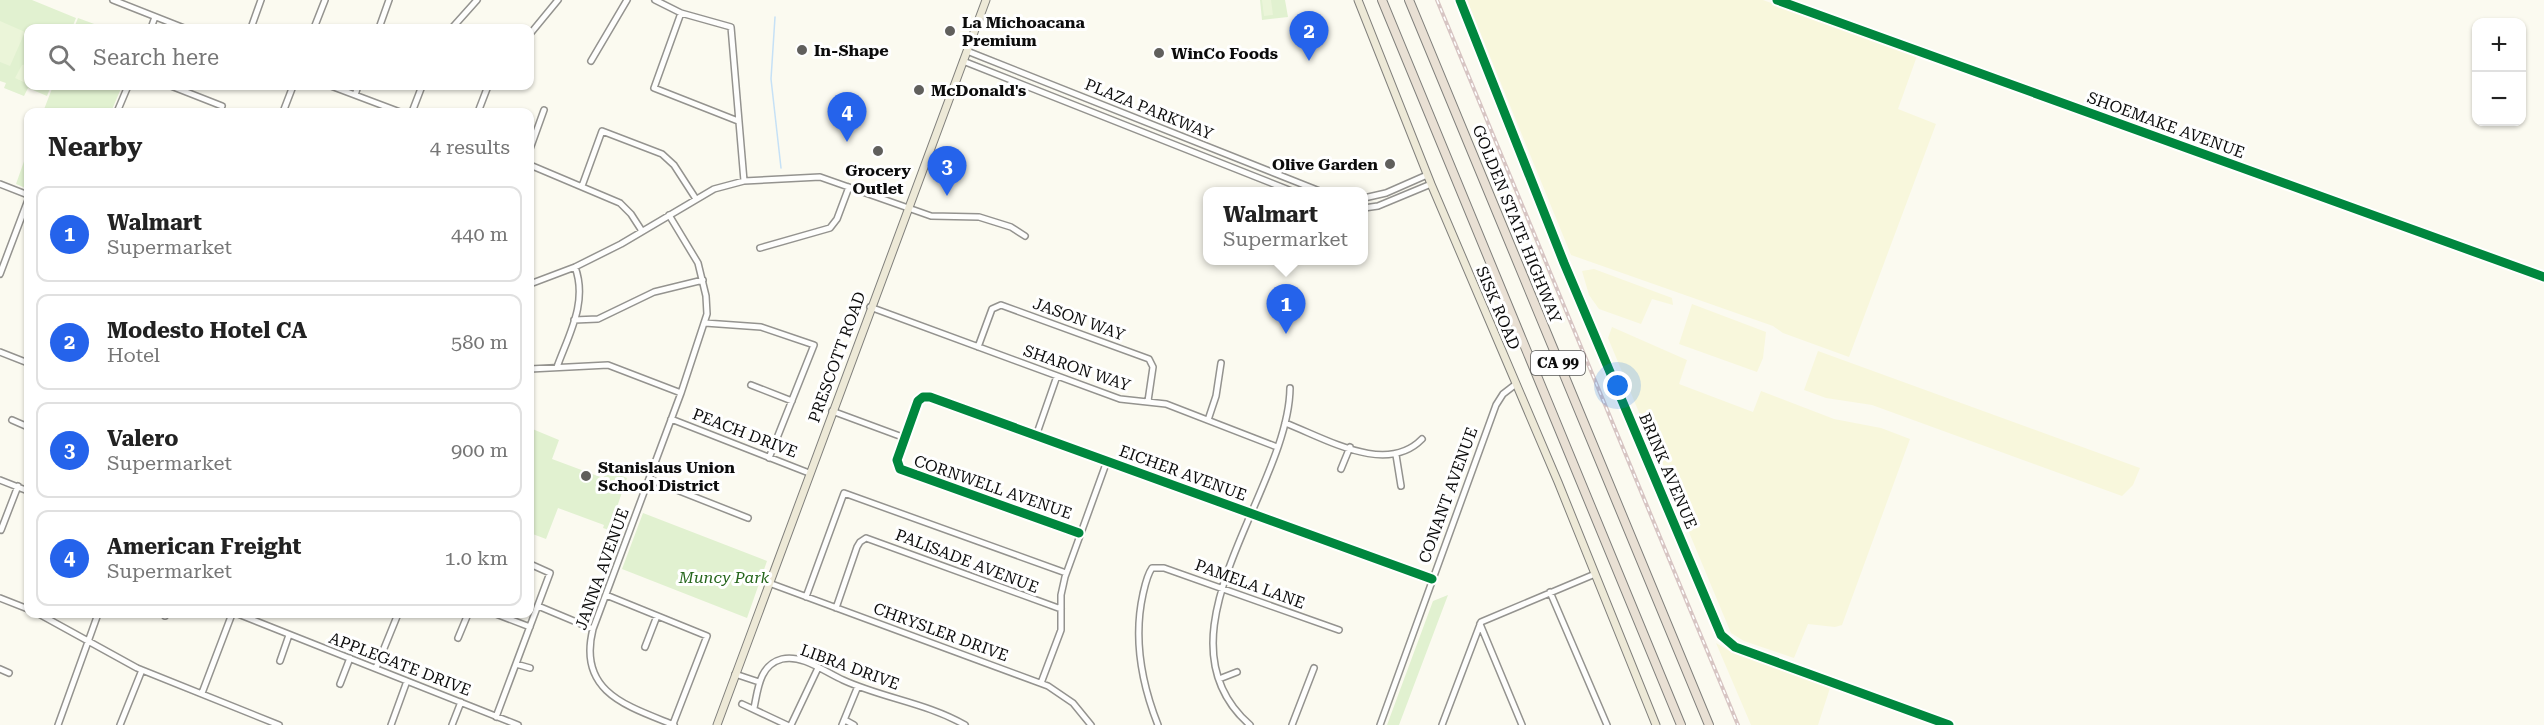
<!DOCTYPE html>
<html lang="en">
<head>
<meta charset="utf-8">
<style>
	body { margin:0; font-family:"Roboto Serif",serif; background:#f6f6f6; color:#222 }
	.controls { position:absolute; right:18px; top:18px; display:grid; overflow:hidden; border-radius:12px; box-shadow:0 2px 4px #0004 }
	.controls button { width:54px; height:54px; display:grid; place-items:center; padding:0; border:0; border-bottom:2px solid #e0e0e0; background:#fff; color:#222; font:30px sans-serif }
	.you { position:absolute; left:1618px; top:386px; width:21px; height:21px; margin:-15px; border:4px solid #fff; border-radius:50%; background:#1a73e8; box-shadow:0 0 0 9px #1a73e833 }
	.badge { display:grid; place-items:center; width:39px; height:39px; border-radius:50%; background:#2563eb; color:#fff; font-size:20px; font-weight:700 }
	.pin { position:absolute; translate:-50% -50px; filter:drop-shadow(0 2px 3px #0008) }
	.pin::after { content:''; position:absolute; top:32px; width:21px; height:18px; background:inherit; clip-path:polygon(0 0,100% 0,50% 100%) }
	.popup { position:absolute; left:1203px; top:187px; width:165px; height:78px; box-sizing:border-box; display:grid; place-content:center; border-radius:12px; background:#fff; filter:drop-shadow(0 2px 4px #0005); font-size:20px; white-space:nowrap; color:#767676 }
	.popup b { font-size:22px; color:#222 }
	.popup::after { content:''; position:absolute; left:50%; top:100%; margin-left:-12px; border:12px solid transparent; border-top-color:#fff }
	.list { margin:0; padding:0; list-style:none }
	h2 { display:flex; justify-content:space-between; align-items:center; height:78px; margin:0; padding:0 24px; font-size:26px }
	h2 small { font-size:20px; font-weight:400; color:#767676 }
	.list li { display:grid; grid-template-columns:39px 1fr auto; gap:18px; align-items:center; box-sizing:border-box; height:96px; margin:0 12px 12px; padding:0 12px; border:2px solid #e0e0e0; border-radius:12px }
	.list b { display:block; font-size:22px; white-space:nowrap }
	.list p { margin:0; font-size:20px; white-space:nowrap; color:#767676 }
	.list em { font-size:20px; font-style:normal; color:#767676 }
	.icon { flex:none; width:33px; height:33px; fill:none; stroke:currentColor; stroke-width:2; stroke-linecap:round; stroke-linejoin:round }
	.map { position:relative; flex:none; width:2544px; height:725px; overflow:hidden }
	.search { position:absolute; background:#fff; box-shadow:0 2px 4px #0004; left:24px; top:24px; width:510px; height:66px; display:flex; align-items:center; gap:15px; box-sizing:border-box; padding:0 21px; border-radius:12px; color:#767676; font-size:22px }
	.panel { position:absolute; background:#fff; box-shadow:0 2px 4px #0004; left:24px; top:108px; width:510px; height:510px; border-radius:12px }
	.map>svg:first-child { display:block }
	.farmland { fill:#f8f7dc }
	.green { fill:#e1f1d0 }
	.pitch { fill:#ebf5d9 }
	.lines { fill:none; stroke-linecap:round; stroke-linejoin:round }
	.stream { stroke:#c6e1f6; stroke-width:1.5 }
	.minor-casing { stroke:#94938f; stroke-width:8 }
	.major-casing { stroke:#81807c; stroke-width:9 }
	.highway-casing { stroke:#81807c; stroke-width:10 }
	.minor { stroke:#fefefd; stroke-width:5 }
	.major { stroke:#ede9d7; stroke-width:7 }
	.highway { stroke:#e9e0d4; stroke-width:8 }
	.rail-casing { stroke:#d7c5c3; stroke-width:4 }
	.rail { stroke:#fff; stroke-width:1.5; stroke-dasharray:4.5; stroke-linecap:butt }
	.cycleway-casing { stroke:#fff; stroke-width:13 }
	.cycleway { stroke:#00873e; stroke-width:9 }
	.poi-dot { fill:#605f5c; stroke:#fff; stroke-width:2 }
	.labels { text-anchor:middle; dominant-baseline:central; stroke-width:6; stroke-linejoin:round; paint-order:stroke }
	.shield { fill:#fff; stroke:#555; stroke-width:1.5 }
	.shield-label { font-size:15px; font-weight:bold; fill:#0c0c0c }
	.poi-label { font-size:16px; font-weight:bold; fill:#0c0c0c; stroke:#fff; text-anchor:start }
	.street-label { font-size:16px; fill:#0c0c0c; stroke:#fff }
	.park-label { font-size:16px; font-style:italic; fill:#24651b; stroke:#fff }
</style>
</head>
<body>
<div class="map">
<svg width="2544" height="725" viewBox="0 0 2544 725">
	<rect width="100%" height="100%" fill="#fbfaf0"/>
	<path class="farmland" d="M1467,0H1763L1917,56L1898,109L1936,124L1849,357L1783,333L1773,326L1571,255Z
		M1594,269L1672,298L1673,305L1652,299L1641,324L1599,309L1589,295L1582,271Z
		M1692,304L1766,332L1763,358L1757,372L1679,344Z
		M1612,327L1687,360L1679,384L1753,412L1761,391L1834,419L1881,428L1910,439L1842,625L1835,627L1808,624L1794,658L1744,641L1731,633L1608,338Z
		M1818,351L2140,468L2133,485L2122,496L1872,405L1826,398L1804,390Z
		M1716,643L1733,653L1830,688L1818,725H1751Z"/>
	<path class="green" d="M0,0H32L76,18L72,28H28V86H51L47,96L28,88L24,96L4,88L6,83L0,81Z
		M1260,0H1285L1288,17L1262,20Z
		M78,18L105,28H74Z
		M53,86H122L111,112H43Z
		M28,150V189L16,184Z
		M530,428L559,440L552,459L603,478L609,471L627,478L609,530L603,528L604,525L558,508L546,539L530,533Z
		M643,513L767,561L747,618L622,569Z
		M1448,595L1399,725H1387L1433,601Z"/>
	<path class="pitch" d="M1262,0H1271L1273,15L1264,16Z
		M0,21L25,32L10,66L0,62Z
		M28,64V84L15,78L22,65Z"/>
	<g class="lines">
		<path class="stream" d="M775,17L771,79L781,168"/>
		<g class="minor-casing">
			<path id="minor" d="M113,0L184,28
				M655,0L681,13L731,27L744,181
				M1460,0L1564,263L1721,635L1735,647L1949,725
				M1777,0L2544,277
				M681,13L654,88L738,121
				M151,28L155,17
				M251,28L261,0
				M314,28L325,0
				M379,28L389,0
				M452,28L477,0
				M530,34L558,0
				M967,51L1322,192
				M591,61L627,0
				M963,61L1294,192
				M171,86L222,106L219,112
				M331,86L400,112
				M355,95L358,86
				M117,112L128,86
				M283,112L293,86
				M412,112L422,86
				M478,112L488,86
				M530,149L544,110
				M530,165L620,203L631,214L642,231
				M0,184L28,195
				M582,186L602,131L662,154L674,165L696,199
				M1364,198L1386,193L1427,175
				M1364,208L1378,206L1431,184
				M669,215L698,263L706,296L707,314L681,393L593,629C577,692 627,706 674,725
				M760,248L830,228L837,219L849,187
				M0,274L28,200
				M530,284L575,267L621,244L714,189L744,181L820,177L931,216L979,217L1011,227L1025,236
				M870,307L1120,399L1166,404L1277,447
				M574,320L598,319L654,292L703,280
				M705,323L761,327L814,345L769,458
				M978,347L992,309L1001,305L1149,359L1153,367L1148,401
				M0,352L28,363
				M557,367C569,334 588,302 575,267
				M530,369L608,365L681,393
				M751,385L792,401
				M832,411L905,438
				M671,419L809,473
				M12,420L28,427
				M1208,420L1216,396L1221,363
				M1285,423C1325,438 1386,476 1422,439
				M1036,436L1057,376
				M1396,455L1401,486
				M1341,469L1350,447
				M649,479L748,518
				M0,480L28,491
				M1,530L18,486
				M1079,533L900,469L897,460L918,401L923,397H930L1432,579
				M769,583L1048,686L1073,703L1091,725
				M1550,592L1607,725
				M606,595L707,636L673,724
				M806,597L844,493L1066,573
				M0,598L28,609
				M538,606L593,629
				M836,608L857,547L860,542L866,538L1061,609
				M39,614L137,668L279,725
				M238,614L518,725
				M496,614L530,627
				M165,616V614
				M1480,624L1522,725
				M458,638L468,614
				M645,647L657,616
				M280,661L289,635
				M516,664L530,668
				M376,668L398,614
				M0,669L9,673
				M735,674L759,682
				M1219,679L1237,672
				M1041,683L1061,630V595L1065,577L1107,461
				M340,684L350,658
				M202,693L232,614
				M742,704L787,725
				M754,708C758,690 759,665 782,659C802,654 825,672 843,680C882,698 927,703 965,725
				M496,717L550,573L530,564
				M845,720L854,725
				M58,725L98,614
				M120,725L142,670
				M391,725L407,681
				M452,725L461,702
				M791,725L818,668
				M842,725L858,686
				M1158,725C1141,682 1133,639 1143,594C1145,585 1147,575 1152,568H1164L1339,630
				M1250,725C1148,636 1289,490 1290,388
				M1292,725L1314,668
				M1380,725L1496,405L1503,394L1516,384
				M1442,725L1481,622L1595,574"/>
		</g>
		<g class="major-casing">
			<path id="major" d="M1358,0L1431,184L1558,482L1656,725
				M717,725L986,0"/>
		</g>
		<g class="highway-casing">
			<path id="highway" d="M1382,0L1681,725
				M1409,0L1709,725"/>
		</g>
		<use href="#minor" class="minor"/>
		<use href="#major" class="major"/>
		<use href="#highway" class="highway"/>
		<g class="rail-casing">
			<path id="rail" d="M1437,0L1738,725"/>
		</g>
		<use href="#rail" class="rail"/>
		<g class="cycleway-casing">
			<path id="cycleway" d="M1460,0L1564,263L1721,635L1735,647L1949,725
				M1777,0L2544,277
				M1079,533L900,469L897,460L918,401L923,397H930L1432,579"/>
		</g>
		<use href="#cycleway" class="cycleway"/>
	</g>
	<g class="poi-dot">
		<circle cx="950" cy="31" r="6"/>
		<circle cx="802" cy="50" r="6"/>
		<circle cx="1159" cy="53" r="6"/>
		<circle cx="919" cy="90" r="6"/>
		<circle cx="878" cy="151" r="6"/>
		<circle cx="1390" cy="164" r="6"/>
		<circle cx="586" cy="476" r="6"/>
	</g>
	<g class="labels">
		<rect class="shield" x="1531" y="351" width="54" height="24" rx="4.5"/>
		<g class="shield-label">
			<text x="1558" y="363">CA 99</text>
		</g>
		<g class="poi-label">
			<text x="962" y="22">La Michoacana<tspan x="962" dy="18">Premium</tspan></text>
			<text x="814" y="50">In-Shape</text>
			<text x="1171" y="53">WinCo Foods</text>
			<text x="931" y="90">McDonald's</text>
			<text x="1378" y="164" text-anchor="end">Olive Garden</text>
			<text x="878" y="170" text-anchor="middle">Grocery<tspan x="878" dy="18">Outlet</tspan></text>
			<text x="598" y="467">Stanislaus Union<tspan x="598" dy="18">School District</tspan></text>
		</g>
		<g class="street-label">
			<text transform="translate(1149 109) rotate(22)">PLAZA PARKWAY</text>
			<text transform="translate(2166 125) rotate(20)">SHOEMAKE AVENUE</text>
			<text transform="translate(1517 224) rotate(68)">GOLDEN STATE HIGHWAY</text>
			<text transform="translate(1498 308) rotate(67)">SISK ROAD</text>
			<text transform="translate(1079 319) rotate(20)">JASON WAY</text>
			<text transform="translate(837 357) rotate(-70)">PRESCOTT ROAD</text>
			<text transform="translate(1077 368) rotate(19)">SHARON WAY</text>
			<text transform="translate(745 433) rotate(21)">PEACH DRIVE</text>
			<text transform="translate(1668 471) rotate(67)">BRINK AVENUE</text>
			<text transform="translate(1183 473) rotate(20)">EICHER AVENUE</text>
			<text transform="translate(993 487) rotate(19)">CORNWELL AVENUE</text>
			<text transform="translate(1448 495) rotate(-70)">CONANT AVENUE</text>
			<text transform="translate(967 561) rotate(21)">PALISADE AVENUE</text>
			<text transform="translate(602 569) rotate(-70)">JANNA AVENUE</text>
			<text transform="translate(1250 584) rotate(20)">PAMELA LANE</text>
			<text transform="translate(941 632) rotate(20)">CHRYSLER DRIVE</text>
			<text transform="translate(400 664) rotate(21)">APPLEGATE DRIVE</text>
			<text transform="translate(850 667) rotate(20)">LIBRA DRIVE</text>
		</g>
		<g class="park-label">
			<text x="724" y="577">Muncy Park</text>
		</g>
	</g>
</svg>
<div class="controls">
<button>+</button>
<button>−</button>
</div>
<div class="you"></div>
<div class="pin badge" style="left:1286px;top:334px">1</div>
<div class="popup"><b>Walmart</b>Supermarket</div>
<div class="pin badge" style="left:1309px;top:61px">2</div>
<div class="pin badge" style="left:947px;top:196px">3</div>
<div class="pin badge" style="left:847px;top:142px">4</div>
<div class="search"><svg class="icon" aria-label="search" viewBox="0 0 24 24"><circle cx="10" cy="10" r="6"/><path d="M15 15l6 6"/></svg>Search here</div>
<section class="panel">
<h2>Nearby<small>4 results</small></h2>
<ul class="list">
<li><span class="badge">1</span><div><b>Walmart</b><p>Supermarket</p></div><em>440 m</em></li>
<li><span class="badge">2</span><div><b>Modesto Hotel CA</b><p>Hotel</p></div><em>580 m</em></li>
<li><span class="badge">3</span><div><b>Valero</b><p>Supermarket</p></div><em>900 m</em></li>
<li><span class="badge">4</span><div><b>American Freight</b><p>Supermarket</p></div><em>1.0 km</em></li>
</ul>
</section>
</div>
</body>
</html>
